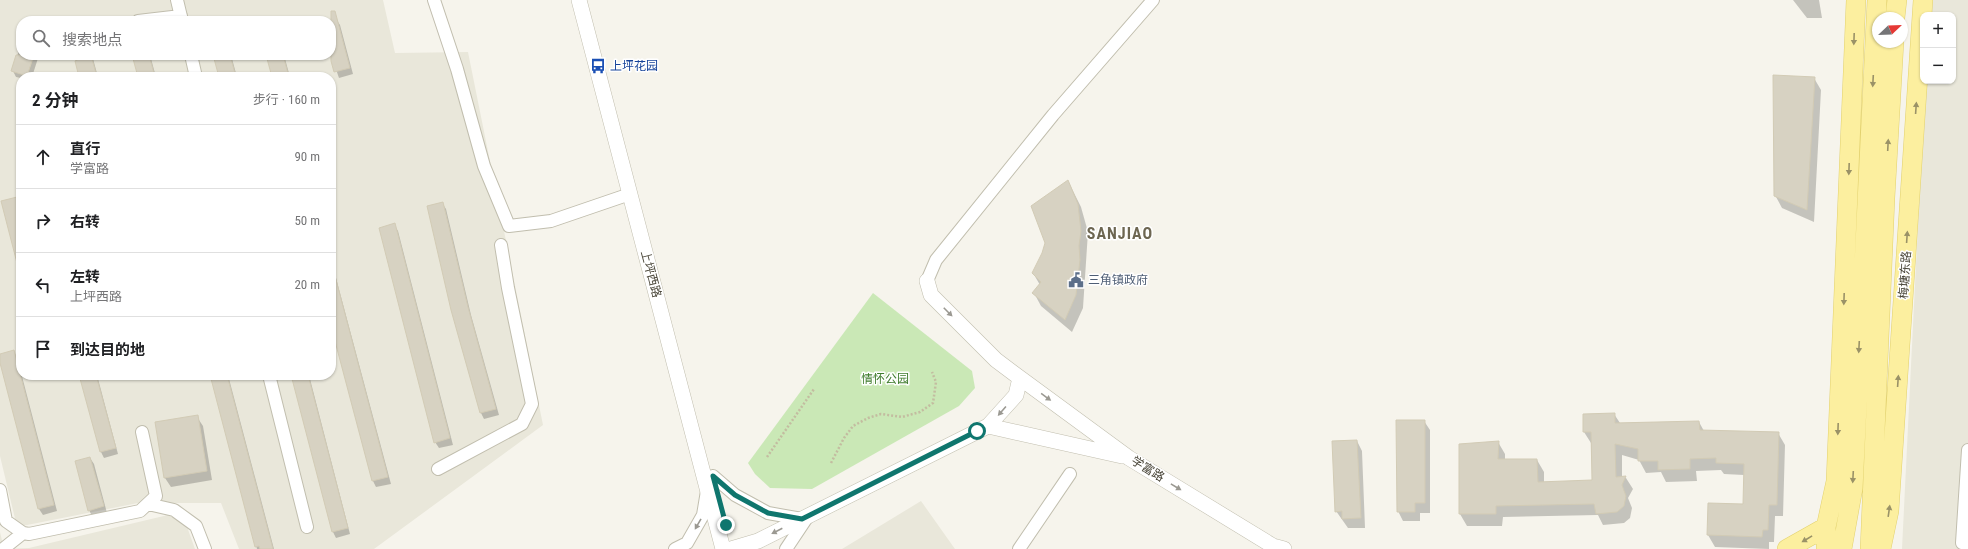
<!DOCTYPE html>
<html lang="zh">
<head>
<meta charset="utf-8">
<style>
	body { margin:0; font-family:"Roboto Condensed","Noto Sans SC",sans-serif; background:#f2f2f2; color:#202124 }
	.controls { position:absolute; right:12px; top:12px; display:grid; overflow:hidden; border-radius:8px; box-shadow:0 1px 3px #0004 }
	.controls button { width:36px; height:36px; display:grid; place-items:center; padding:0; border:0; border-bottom:1px solid #e0e0e0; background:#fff; color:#202124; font:20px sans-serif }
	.compass { position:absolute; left:1872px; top:12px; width:36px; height:36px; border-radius:50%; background:#fff; box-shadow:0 1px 3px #0004; rotate:67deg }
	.stop { position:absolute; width:12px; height:12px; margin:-9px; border:3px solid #0f766e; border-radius:50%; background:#fff }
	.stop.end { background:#0f766e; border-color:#fff; box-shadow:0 1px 4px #0008 }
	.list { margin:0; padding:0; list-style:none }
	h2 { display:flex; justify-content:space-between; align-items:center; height:52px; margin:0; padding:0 16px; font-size:17px }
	h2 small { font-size:13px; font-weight:400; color:#757577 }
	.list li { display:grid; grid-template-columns:26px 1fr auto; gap:12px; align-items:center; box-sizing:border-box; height:64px; padding:0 16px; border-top:1px solid #e0e0e0 }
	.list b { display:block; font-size:15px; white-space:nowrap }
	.list p { margin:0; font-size:13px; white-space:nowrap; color:#757577 }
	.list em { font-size:13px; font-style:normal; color:#757577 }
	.icon { flex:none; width:22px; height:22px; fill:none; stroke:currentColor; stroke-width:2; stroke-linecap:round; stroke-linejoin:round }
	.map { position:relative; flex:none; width:1968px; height:549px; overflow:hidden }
	.search { position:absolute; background:#fff; box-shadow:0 1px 3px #0004; left:16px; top:16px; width:320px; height:44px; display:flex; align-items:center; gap:10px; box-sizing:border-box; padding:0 14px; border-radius:16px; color:#757577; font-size:15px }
	.panel { position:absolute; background:#fff; box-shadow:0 1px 3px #0004; left:16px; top:72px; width:320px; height:308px; border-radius:16px }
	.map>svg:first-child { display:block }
	.residential { fill:#e9e7da; fill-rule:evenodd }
	.green { fill:#cae8b6 }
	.shadow { fill:#0003 }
	.building { fill:#d7d2c2; stroke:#d2cbb5 }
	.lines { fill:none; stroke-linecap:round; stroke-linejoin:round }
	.minor-casing { stroke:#c1beae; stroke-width:14 }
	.tertiary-casing { stroke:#c1beae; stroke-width:16 }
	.primary-casing { stroke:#e2d16e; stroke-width:20 }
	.path { stroke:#c3bca0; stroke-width:2.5; stroke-dasharray:2 2; stroke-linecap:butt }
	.minor { stroke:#fff; stroke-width:12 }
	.tertiary { stroke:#fff; stroke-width:15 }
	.primary { stroke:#fcef9f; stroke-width:19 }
	.oneway { fill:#9a9267 }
	.oneway2 { fill:#9b9992 }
	.route { stroke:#0f766e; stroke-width:5 }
	.labels { text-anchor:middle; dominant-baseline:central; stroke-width:3; stroke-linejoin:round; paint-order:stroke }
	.transit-label { font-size:12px; fill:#164399; stroke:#fff; text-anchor:start }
	.street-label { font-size:12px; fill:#4a4639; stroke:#fff }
	.service-label { font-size:12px; fill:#4e5e75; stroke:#fff; text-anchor:start }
	.park-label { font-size:12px; fill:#3f7c2d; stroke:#fff }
	.district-label { font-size:16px; font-weight:bold; letter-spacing:1px; fill:#6d6651; stroke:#fff }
</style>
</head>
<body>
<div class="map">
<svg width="1968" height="549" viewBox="0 0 1968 549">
	<rect width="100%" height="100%" fill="#f6f4ec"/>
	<path class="residential" d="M0,0H383L395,53L468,52L543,425L374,549H239L221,503H138L17,527L0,456ZM21,21H331V55H21ZM21,77H331V375H21Z
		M1929,0H1968V549H1902L1925,81H1953V15H1928Z
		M921,501L955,549H842Z
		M168,515L186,524L195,549H0V532L4,549L29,548Z"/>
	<path class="green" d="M873,293L972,371L975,388L959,406L812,489L770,488L755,474L748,463Z"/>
	<path class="shadow" d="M1793,0H1819L1822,18H1807Z
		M336,19L340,25L353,74L339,78L331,55V21H329Z
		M21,43V55H39L32,77L21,78L16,77L13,71Z
		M75,55H92L98,77H80Z
		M133,55H150L156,77H139Z
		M214,55H231L237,77H220Z
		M267,55H284L290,77H272Z
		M1814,78L1821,90L1814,222L1782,208L1775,195Z
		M1068,181L1081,207L1088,232L1083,308L1072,332L1041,306L1034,293L1040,285L1033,273L1043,254Z
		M16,198L21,209V275L2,202Z
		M442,203L446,209L471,315L499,415L484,419L481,413Z
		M394,225L398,231L453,445L439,448L435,442Z
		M333,271L336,278L391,484L376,487L373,481L331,323V272Z
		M13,351L17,357L57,511L43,515L39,509L0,359V355Z
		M80,375H97L118,454L104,458L101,452Z
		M153,375H169L170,376L155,380Z
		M211,375H228L274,549H257Z
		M292,375H309L350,534L336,538L333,532Z
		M1614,414L1620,423L1699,422L1704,431L1778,433L1785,445L1783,516H1775L1774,542H1769V549L1715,547L1708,535L1709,504L1744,505V475L1724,474L1721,470L1696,471L1697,481L1666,482L1661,472L1646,473L1639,460L1622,455V478H1626L1633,489L1628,498L1632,508L1630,518L1624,523L1603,525L1598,515L1503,517L1502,526H1467L1460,514V445L1498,442L1505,454V460H1537L1544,472V483L1593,481L1591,443L1584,432Z
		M197,417L203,426L212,480L171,487L165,478Z
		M1424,421L1430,430V513H1420V521H1403L1398,511Z
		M1357,441L1362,451L1365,528H1348L1336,511Z
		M90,458L94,464L107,513L92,516L89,510Z"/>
	<path class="building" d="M331,11H335L350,68L334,72L331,61Z
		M16,55H34L27,76L11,71Z
		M78,55H91L97,77H79L75,61L79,59Z
		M132,55H149L155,77H138Z
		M213,55H230L236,77H219Z
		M266,55H283L289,77H272Z
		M1773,75L1815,77L1807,210L1774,196Z
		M1068,180L1078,204L1081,231L1079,246L1080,260L1076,295L1065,320L1032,293L1041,282L1032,273L1042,253L1045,243L1031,206Z
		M17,197L21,213V263H17L1,201Z
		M443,202L468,307L496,409L480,413L451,310L427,206Z
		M395,223L450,438L434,443L379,228Z
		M331,276H335L388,477L372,481L331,326Z
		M14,350L54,505L38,509L0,363V354Z
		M79,375H96L116,448L100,452Z
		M210,375H227L273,549H260L259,546L255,547Z
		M291,375H308L348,528L332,532Z
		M1615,413V423L1699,421L1700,430L1779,432L1777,505H1769L1768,530H1763L1762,537L1707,535L1708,503L1743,504L1744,464L1716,463V458L1690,459V469L1658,470V461H1638V449L1615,444L1616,477L1626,476L1622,485L1626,496L1624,506L1617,512L1596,514L1594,504L1496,506V514H1459V444L1499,441L1498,459H1537L1538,482L1592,480L1591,432H1583V414Z
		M198,415L207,471L164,478L155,422Z
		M1396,420H1425V503H1415V512H1397Z
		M1357,440L1361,518L1342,519V511L1335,512L1332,441Z
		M90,457L104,506L88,511L75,461Z"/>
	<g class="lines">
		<g class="minor-casing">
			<path id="minor" d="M177,0L182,21
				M434,0L457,69L484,166L509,226L551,221L630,194
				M138,21L181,16
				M191,55L196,77
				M927,281L936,260L1053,115L1153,0
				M269,375L307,527
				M1968,450L1962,543L1968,544
				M438,469L522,424L532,404L508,288L501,245
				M713,476L735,495L768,513L802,519
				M0,490L6,521L23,533L29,534L140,511L156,496L142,432
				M148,504L174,510L196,526L205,549
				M3,549L23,533
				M675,549L687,543L703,515L707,491
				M786,549L808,516
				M1019,549L1070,474"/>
		</g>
		<g class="tertiary-casing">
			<path id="tertiary" d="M579,0L723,549
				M927,281L931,295L996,360L1020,378L1129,458L1273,546L1284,549
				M988,426L1122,456
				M731,549L758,541L988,426L1016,395L1020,378"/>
		</g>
		<g class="primary-casing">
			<path id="primary" d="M1895,18L1897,0
				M1787,549L1826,527
				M1826,549V527L1836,481L1856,0
				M1842,549L1853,488L1877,0
				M1870,549L1885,198L1894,42
				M1881,549L1889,511L1923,0"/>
		</g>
		<path class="path" d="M767,457L814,389
			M831,463L844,438L853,426L868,418L881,414L902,417L920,412L933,403L936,382L932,372"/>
		<use href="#minor" class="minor"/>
		<use href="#tertiary" class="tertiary"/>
		<use href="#primary" class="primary"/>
	</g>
	<defs><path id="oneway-solid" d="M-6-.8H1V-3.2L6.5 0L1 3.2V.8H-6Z"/></defs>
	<g class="oneway">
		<use href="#oneway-solid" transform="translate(1854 39) rotate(92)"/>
		<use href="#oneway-solid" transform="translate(1873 81) rotate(93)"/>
		<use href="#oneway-solid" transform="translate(1916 108) rotate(-86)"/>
		<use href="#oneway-solid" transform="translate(1888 145) rotate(-87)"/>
		<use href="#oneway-solid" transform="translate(1849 169) rotate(92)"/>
		<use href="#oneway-solid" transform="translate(1907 237) rotate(-86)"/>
		<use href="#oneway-solid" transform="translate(1844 299) rotate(92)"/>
		<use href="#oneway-solid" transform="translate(1859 347) rotate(93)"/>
		<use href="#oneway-solid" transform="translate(1898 381) rotate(-86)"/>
		<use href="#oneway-solid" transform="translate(1838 429) rotate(92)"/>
		<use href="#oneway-solid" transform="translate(1853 477) rotate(93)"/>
		<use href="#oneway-solid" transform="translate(1889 511) rotate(-82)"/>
		<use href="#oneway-solid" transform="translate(1807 539) rotate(149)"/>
	</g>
	<g class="oneway2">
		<use href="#oneway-solid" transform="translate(948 312) rotate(45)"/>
		<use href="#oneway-solid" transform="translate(1046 397) rotate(36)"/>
		<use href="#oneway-solid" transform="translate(1002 411) rotate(131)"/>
		<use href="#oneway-solid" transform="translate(1176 487) rotate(31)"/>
		<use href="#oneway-solid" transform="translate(698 524) rotate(120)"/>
		<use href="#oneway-solid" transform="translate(777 531) rotate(153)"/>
	</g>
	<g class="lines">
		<path class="route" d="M726,525L713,476L735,495L768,513L802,519L977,431"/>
	</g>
	<defs>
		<g id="bus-bare" transform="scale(1.2)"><path d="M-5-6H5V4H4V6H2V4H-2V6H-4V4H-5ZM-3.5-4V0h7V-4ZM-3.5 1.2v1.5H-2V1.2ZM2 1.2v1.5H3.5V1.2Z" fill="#1a4fb4" stroke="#fff" stroke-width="2.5" paint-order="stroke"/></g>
		<g id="civic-bare" transform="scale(1.2)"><path d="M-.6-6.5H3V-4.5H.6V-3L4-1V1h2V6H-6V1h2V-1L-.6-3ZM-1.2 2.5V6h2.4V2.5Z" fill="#5c6f8a" stroke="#fff" stroke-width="2.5" paint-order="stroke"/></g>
	</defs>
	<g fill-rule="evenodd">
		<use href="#bus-bare" x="598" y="66"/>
		<use href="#civic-bare" x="1076" y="280"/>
	</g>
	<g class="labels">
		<g class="transit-label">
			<text x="610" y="66">上坪花园</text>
		</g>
		<g class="street-label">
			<text transform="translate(651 274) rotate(75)">上坪西路</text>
			<text transform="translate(1905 275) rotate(-86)">梅塘东路</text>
			<text transform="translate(1148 469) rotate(32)">学富路</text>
		</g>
		<g class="service-label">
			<text x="1088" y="280">三角镇政府</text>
		</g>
		<g class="park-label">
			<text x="885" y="379">情怀公园</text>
		</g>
		<g class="district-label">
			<text x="1120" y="233">SANJIAO</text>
		</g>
	</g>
</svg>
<div class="controls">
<button>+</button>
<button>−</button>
</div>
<svg class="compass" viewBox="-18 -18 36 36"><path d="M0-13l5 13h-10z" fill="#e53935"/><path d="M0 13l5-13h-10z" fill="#757577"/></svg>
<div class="stop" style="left:977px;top:431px"></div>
<div class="stop end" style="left:726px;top:525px"></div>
<div class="search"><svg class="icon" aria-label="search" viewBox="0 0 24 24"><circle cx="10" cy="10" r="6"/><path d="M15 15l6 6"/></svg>搜索地点</div>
<section class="panel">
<h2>2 分钟<small>步行 · 160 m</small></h2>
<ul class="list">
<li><svg class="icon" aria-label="ahead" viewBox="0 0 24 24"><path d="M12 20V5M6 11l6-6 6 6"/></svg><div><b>直行</b><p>学富路</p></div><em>90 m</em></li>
<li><svg class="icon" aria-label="right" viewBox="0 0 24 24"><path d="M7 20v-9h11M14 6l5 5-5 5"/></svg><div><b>右转</b></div><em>50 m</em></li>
<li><svg class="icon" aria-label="left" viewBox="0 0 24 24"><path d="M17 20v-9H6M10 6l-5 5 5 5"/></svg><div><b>左转</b><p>上坪西路</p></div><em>20 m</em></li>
<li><svg class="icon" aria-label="arrive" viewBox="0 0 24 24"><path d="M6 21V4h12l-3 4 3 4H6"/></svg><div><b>到达目的地</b></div></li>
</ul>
</section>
</div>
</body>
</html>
